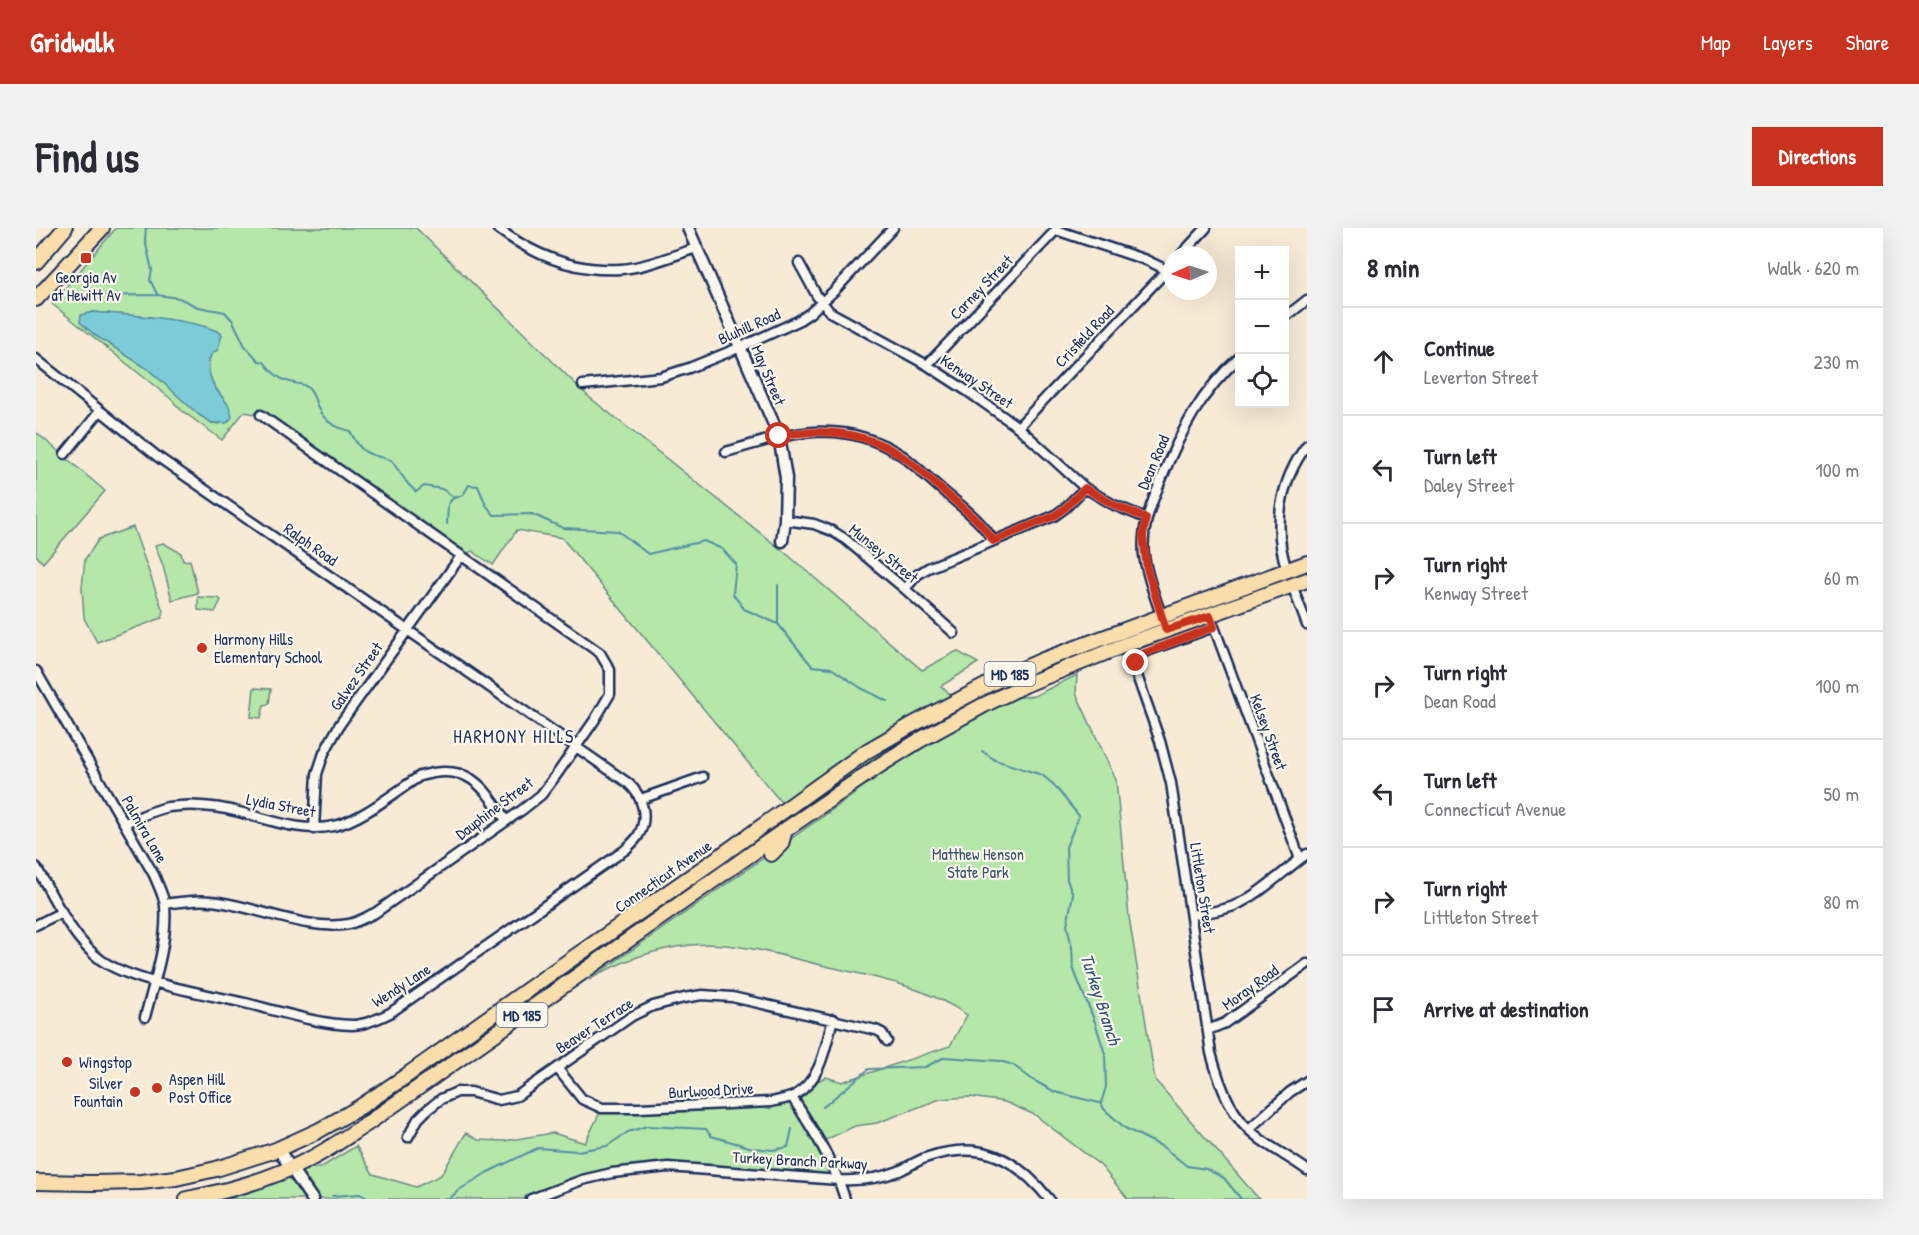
<!DOCTYPE html>
<html lang="en">
<head>
<meta charset="utf-8">
<style>
	body { margin:0; font-family:"Patrick Hand",sans-serif; background:#f2f2f3; color:#2b2b33 }
	.controls { position:absolute; right:18px; top:18px; display:grid; overflow:hidden; border-radius:0px; box-shadow:0 6px 24px #0002 }
	.controls button { width:54px; height:54px; display:grid; place-items:center; padding:0; border:0; border-bottom:2px solid #e1e1e2; background:#fff; color:#2b2b33; font:30px sans-serif }
	.compass { position:absolute; left:1127px; top:18px; width:54px; height:54px; border-radius:50%; background:#fff; box-shadow:0 6px 24px #0002; rotate:267deg }
	.stop { position:absolute; width:18px; height:18px; margin:-14px; border:4px solid #c8321e; border-radius:50%; background:#fff }
	.stop.end { background:#c8321e; border-color:#fff; box-shadow:0 2px 6px #0008 }
	.list { margin:0; padding:0; list-style:none }
	h2 { display:flex; justify-content:space-between; align-items:center; height:78px; margin:0; padding:0 24px; font-size:26px }
	h2 small { font-size:20px; font-weight:400; color:#7c7c81 }
	.list li { display:grid; grid-template-columns:39px 1fr auto; gap:18px; align-items:center; box-sizing:border-box; height:108px; padding:0 24px; border-top:2px solid #e1e1e2 }
	.list b { display:block; font-size:22px; white-space:nowrap }
	.list p { margin:0; font-size:20px; white-space:nowrap; color:#7c7c81 }
	.list em { font-size:20px; font-style:normal; color:#7c7c81 }
	.icon { flex:none; width:33px; height:33px; fill:none; stroke:currentColor; stroke-width:2; stroke-linecap:round; stroke-linejoin:round }
	.map { position:relative; flex:none; width:1271px; height:971px; overflow:hidden; border-radius:0px }
	header { display:flex; align-items:center; gap:36px; box-sizing:border-box; height:84px; padding:0 30px; background:#c8321e; color:#fff }
	header strong { font-size:28px }
	nav { display:flex; gap:33px; margin-inline-start:auto; font-size:21px }
	.intro { display:flex; align-items:center; justify-content:space-between; box-sizing:border-box; height:144px; padding:0 36px }
	h1 { margin:0; font-size:42px }
	.button { padding:15px 27px; border-radius:0px; background:#c8321e; color:#fff; font-size:21px; font-weight:700 }
	main { display:flex; gap:36px; padding:0 36px }
	aside { flex:1; background:#fff; border-radius:0px; box-shadow:0 6px 24px #0002 }
	.map>svg:first-child { display:block }
	.green { fill:#b4e7a8; stroke:#688b83; stroke-width:1.5; fill-rule:evenodd }
	.water { fill:#7ccbd8; stroke:#558da7; stroke-width:1.5 }
	.lines { fill:none; stroke-linecap:round; stroke-linejoin:round }
	.stream { stroke:#558da7; stroke-width:2 }
	.minor-casing { stroke:#1b2f5e; stroke-width:13 }
	.tertiary-casing { stroke:#1b2f5e; stroke-width:15 }
	.primary-casing { stroke:#1b2f5e; stroke-width:18 }
	.minor { stroke:#fbf7ec; stroke-width:8 }
	.tertiary { stroke:#fbf7ec; stroke-width:10 }
	.primary { stroke:#f9deab; stroke-width:14 }
	.route { stroke:#c8321e; stroke-width:8 }
	.poi-dot { fill:#c8321e; stroke:#fbf7ec; stroke-width:2 }
	.labels { text-anchor:middle; dominant-baseline:central; stroke-width:4.5; stroke-linejoin:round; paint-order:stroke }
	.shield { fill:#fbf7ec; stroke:#5e6b89; stroke-width:1.5 }
	.shield-label { font-size:15px; font-weight:bold; fill:#1b2f5e }
	.poi-label { font-size:16px; fill:#1b2f5e; stroke:#fbf7ec; text-anchor:start }
	.street-label { font-size:16px; fill:#1b2f5e; stroke:#fbf7ec }
	.park-label { font-size:16px; fill:#3a546d; stroke:#fbf7ec }
	.neighbourhood-label { font-size:18px; letter-spacing:1.5px; fill:#1b2f5e; stroke:#fbf7ec }
	.water-label { font-size:18px; font-style:italic; fill:#33567c; stroke:#fbf7ec }
</style>
</head>
<body>
<header>
<strong>Gridwalk</strong>
<nav><a>Map</a><a>Layers</a><a>Share</a></nav>
</header>
<div class="intro"><h1>Find us</h1><a class="button">Directions</a></div>
<main>
<div class="map">
<svg width="1271" height="971" viewBox="0 0 1271 971">
	<rect width="100%" height="100%" fill="#f8ebd6"/>
	<filter id="ink" filterUnits="userSpaceOnUse"><feTurbulence type="fractalNoise" baseFrequency=".0167" numOctaves="2"/><feDisplacementMap in="SourceGraphic" scale="12" xChannelSelector="R" yChannelSelector="G"/><feConvolveMatrix kernelMatrix="1 2 1 2 8 2 1 2 1" color-interpolation-filters="sRGB"/></filter>
	<g filter="url(#ink)">
		<path class="green" d="M80,0H380L553,169L752,327L886,442L921,423L942,435L905,458L924,475L998,468L1041,447L1040,465L1080,552L1093,689L1119,852L1223,971H1092L1065,938L999,887L969,874L934,869L904,871L841,895L819,898L785,914L803,952L632,939L576,945L495,971H151L254,941L284,940L320,918L337,946L380,959L405,947L430,905L442,912L468,913L517,905L549,915L566,880L735,874L790,849L806,854L914,818L931,787C888,757 836,749 785,737C743,727 700,713 655,717C618,721 584,733 553,752L820,565L812,553L758,590L526,310L481,302L457,337L436,323L425,328L225,187L208,184L186,212L145,182L135,171L16,76ZM57,84L115,89L169,99L183,104C180,111 174,125 173,131C169,149 183,165 193,178L184,196L176,195L163,187L112,141L60,108L44,94Z
			M0,204L69,263L7,335L0,327Z
			M97,299L127,383L126,390L61,414L48,390L46,359L49,331L63,311Z
			M127,315L145,325L147,333L154,332L162,365L136,372L127,338L119,317Z
			M162,369L182,370L185,372L179,384L162,382Z
			M218,460L235,461L233,476L228,477L225,490L215,489Z"/>
		<path class="water" d="M57,84C88,87 161,90 186,106L182,122C167,127 173,149 179,160C183,166 190,172 193,179C195,182 195,186 196,189L191,195H176L163,187L112,141L60,108L44,94L45,87Z"/>
		<g class="lines">
			<path class="stream" d="M110,0L109,12L116,42L114,52L121,66
				M40,68L121,67L143,70L162,79L189,84L197,93L209,118L223,133L228,134C235,143 242,151 254,154C260,156 266,155 271,159C277,164 278,169 280,175C286,192 297,199 314,203C325,226 331,226 355,232L372,256L380,264L388,258L406,261L419,270L427,267L433,257L442,258L450,277L458,287L496,286L527,300L582,303L612,326L668,313L686,321L700,336L697,366L708,381L742,396L776,438L795,440L825,460L851,473
				M411,296L412,276L418,269
				M742,357V396
				M946,523L959,532L1006,547L1017,556L1043,588L1030,619L1031,652L1037,666L1031,697L1036,720L1037,740L1059,794L1069,826L1070,859L1065,875L1068,881L1089,900L1127,919L1151,938L1170,941L1188,950L1205,971
				M787,879L833,841L889,839L909,829L964,833L977,837L997,852L1019,864L1063,875
				M296,968L324,966L333,971
				M413,971L423,962L452,944L502,920L541,923L571,918L592,904L611,898L670,901L675,908L717,920L737,922L752,919L756,901"/>
			<g class="minor-casing">
				<path id="minor" d="M461,0C497,27 538,44 585,41C610,39 636,28 660,20
					M1020,0V2L1110,32L1131,42
					M1145,27L1170,0
					M763,35L781,68L794,84L891,137L931,163L982,199L1049,260L1078,277L1110,290
					M1248,90L1271,72
					M0,131L122,229L592,555C607,568 613,590 602,608C599,613 593,618 589,622L354,785C342,791 329,797 316,797C281,796 242,783 209,775C170,766 96,754 65,732C35,710 19,671 0,639
					M891,137L1020,2
					M547,157L625,149L653,140L705,119L762,93L774,85L798,63L857,0
					M982,199L1136,37
					M690,224C754,205 806,188 867,228C880,238 892,250 905,261C923,277 946,292 957,313
					M29,226L64,183
					M749,292L778,296L796,303L809,311L869,361L918,405
					M1251,342C1236,299 1244,253 1271,217
					M1256,357L1271,397
					M869,361L881,347L892,340L1018,288L1029,280L1049,260
					M1174,388L1264,631
					M1178,399L1106,425L1101,432L1099,442L1124,513L1135,555L1175,825C1184,858 1195,890 1224,911C1239,922 1256,931 1271,942
					M1130,402C1123,378 1111,352 1108,327C1105,299 1115,277 1125,252C1144,205 1165,163 1204,129
					M0,443L118,647C122,657 128,668 129,678C132,715 118,754 109,789
					M605,571L667,549
					M89,595C102,590 117,582 132,579C146,577 163,577 177,579C217,583 257,607 298,598C326,592 359,564 384,548C431,534 446,556 470,592
					M278,601L281,546L288,525L304,496L425,328
					M129,676C144,674 160,671 175,673C218,677 270,704 313,696C322,694 330,689 339,685L486,582L505,567L521,546L558,493L574,466V442L564,425L225,187
					M1156,687C1170,685 1184,683 1198,678C1225,666 1247,643 1271,626
					M0,697L26,684
					M1172,802L1189,795L1271,736
					M521,840L546,871L566,880H603L735,874C742,872 751,871 758,868C786,851 789,819 797,791
					M756,869C777,902 798,934 809,971
					M1213,901L1254,864L1271,853
					M372,909L382,891L391,882L405,871L421,864H435L463,872L481,868L596,788L617,778L648,770L666,767L696,769L840,802L846,805L851,813
					M495,971L546,952L576,945L632,939L803,952C824,953 843,951 863,943C872,939 882,932 892,929C946,912 979,929 1013,971"/>
			</g>
			<g class="tertiary-casing">
				<path id="tertiary" d="M652,0L743,208L750,250L749,292L746,313
					M242,921L276,971"/>
			</g>
			<g class="primary-casing">
				<path id="primary" d="M0,34L29,0
					M0,71L66,0
					M735,626L745,616L749,602
					M0,954L56,955L105,954L140,950L180,941L240,922L282,903L324,879L367,850L511,748L683,629L831,523L874,498L955,455L1007,432L1271,335
					M151,971C193,963 236,951 274,931C294,921 313,907 332,895L749,602L844,537L884,512L948,477L991,456L1089,417L1271,352"/>
			</g>
			<use href="#minor" class="minor"/>
			<use href="#tertiary" class="tertiary"/>
			<use href="#primary" class="primary"/>
		</g>
	</g>
	<g class="lines" filter="url(#ink)">
		<path class="route" d="M743,208C787,200 828,203 866,228C883,239 897,255 912,267C928,281 947,294 957,313L1018,288L1029,280L1049,260L1078,277L1110,290L1107,308L1111,341L1130,402L1174,388L1178,399L1106,426L1100,435"/>
	</g>
	<g class="poi-dot">
		<rect x="44" y="24" width="12" height="12" rx="3"/>
		<circle cx="166" cy="420" r="6"/>
		<circle cx="31" cy="834" r="6"/>
		<circle cx="121" cy="860" r="6"/>
		<circle cx="99" cy="864" r="6"/>
	</g>
	<g class="labels">
		<g class="shield">
			<rect x="948.5" y="434" width="51" height="24" rx="4.5"/>
			<rect x="460.5" y="775" width="51" height="24" rx="4.5"/>
		</g>
		<g class="shield-label">
			<text x="974" y="446">MD 185</text>
			<text x="486" y="787">MD 185</text>
		</g>
		<g class="poi-label">
			<text x="50" y="49" text-anchor="middle">Georgia Av<tspan x="50" dy="18">at Hewitt Av</tspan></text>
			<text x="178" y="411">Harmony Hills<tspan x="178" dy="18">Elementary School</tspan></text>
			<text x="43" y="834">Wingstop</text>
			<text x="133" y="851">Aspen Hill<tspan x="133" dy="18">Post Office</tspan></text>
			<text x="87" y="855" text-anchor="end">Silver<tspan x="87" dy="18">Fountain</tspan></text>
		</g>
		<g class="street-label">
			<text transform="translate(945 59) rotate(-46)">Carney Street</text>
			<text transform="translate(713 98) rotate(-24)">Bluhill Road</text>
			<text transform="translate(1048 108) rotate(-47)">Crisfield Road</text>
			<text transform="translate(733 147) rotate(67)">May Street</text>
			<text transform="translate(941 153) rotate(34)">Kenway Street</text>
			<text transform="translate(1117 234) rotate(-67)">Dean Road</text>
			<text transform="translate(275 316) rotate(35)">Ralph Road</text>
			<text transform="translate(848 325) rotate(39)">Munsey Street</text>
			<text transform="translate(320 448) rotate(-55)">Galvez Street</text>
			<text transform="translate(1233 504) rotate(70)">Kelsey Street</text>
			<text transform="translate(245 577) rotate(11)">Lydia Street</text>
			<text transform="translate(458 580) rotate(-37)">Dauphine Street</text>
			<text transform="translate(109 601) rotate(60)">Palmira Lane</text>
			<text transform="translate(627 648) rotate(-35)">Connecticut Avenue</text>
			<text transform="translate(1167 660) rotate(81)">Littleton Street</text>
			<text transform="translate(365 757) rotate(-33)">Wendy Lane</text>
			<text transform="translate(1214 759) rotate(-36)">Moray Road</text>
			<text transform="translate(558 797) rotate(-33)">Beaver Terrace</text>
			<text transform="translate(675 862) rotate(-3)">Burlwood Drive</text>
			<text transform="translate(764 932) rotate(3)">Turkey Branch Parkway</text>
		</g>
		<g class="park-label">
			<text x="942" y="626">Matthew Henson<tspan x="942" dy="18">State Park</tspan></text>
		</g>
		<g class="neighbourhood-label">
			<text x="478" y="508">HARMONY HILLS</text>
		</g>
		<g class="water-label">
			<text transform="translate(1065 771) rotate(72)">Turkey Branch</text>
		</g>
	</g>
</svg>
<div class="controls">
<button>+</button>
<button>−</button>
<button><svg class="icon" aria-label="locate" viewBox="0 0 24 24"><circle cx="12" cy="12" r="6"/><path d="M12 2v4M12 18v4M2 12h4M18 12h4"/></svg></button>
</div>
<svg class="compass" viewBox="-18 -18 36 36"><path d="M0-13l5 13h-10z" fill="#e53935"/><path d="M0 13l5-13h-10z" fill="#7c7c81"/></svg>
<div class="stop" style="left:743px;top:208px"></div>
<div class="stop end" style="left:1100px;top:435px"></div>
</div>
<aside>
<h2>8 min<small>Walk · 620 m</small></h2>
<ul class="list">
<li><svg class="icon" aria-label="ahead" viewBox="0 0 24 24"><path d="M12 20V5M6 11l6-6 6 6"/></svg><div><b>Continue</b><p>Leverton Street</p></div><em>230 m</em></li>
<li><svg class="icon" aria-label="left" viewBox="0 0 24 24"><path d="M17 20v-9H6M10 6l-5 5 5 5"/></svg><div><b>Turn left</b><p>Daley Street</p></div><em>100 m</em></li>
<li><svg class="icon" aria-label="right" viewBox="0 0 24 24"><path d="M7 20v-9h11M14 6l5 5-5 5"/></svg><div><b>Turn right</b><p>Kenway Street</p></div><em>60 m</em></li>
<li><svg class="icon" aria-label="right" viewBox="0 0 24 24"><path d="M7 20v-9h11M14 6l5 5-5 5"/></svg><div><b>Turn right</b><p>Dean Road</p></div><em>100 m</em></li>
<li><svg class="icon" aria-label="left" viewBox="0 0 24 24"><path d="M17 20v-9H6M10 6l-5 5 5 5"/></svg><div><b>Turn left</b><p>Connecticut Avenue</p></div><em>50 m</em></li>
<li><svg class="icon" aria-label="right" viewBox="0 0 24 24"><path d="M7 20v-9h11M14 6l5 5-5 5"/></svg><div><b>Turn right</b><p>Littleton Street</p></div><em>80 m</em></li>
<li><svg class="icon" aria-label="arrive" viewBox="0 0 24 24"><path d="M6 21V4h12l-3 4 3 4H6"/></svg><div><b>Arrive at destination</b></div></li>
</ul>
</aside>
</main>
</body>
</html>
